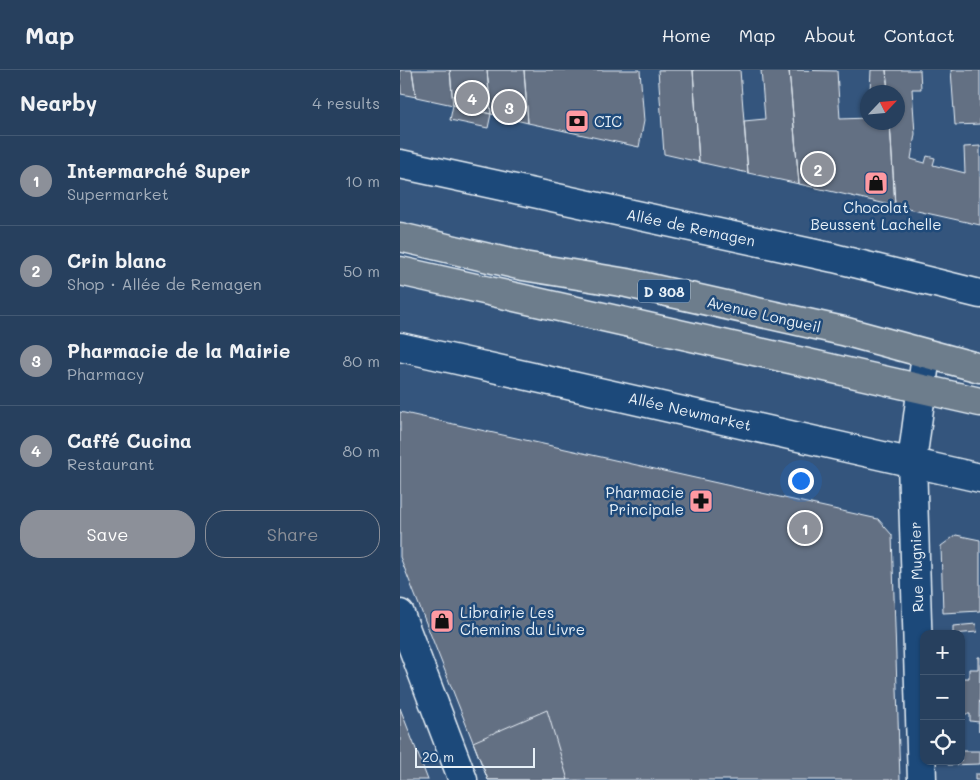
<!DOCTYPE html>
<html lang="en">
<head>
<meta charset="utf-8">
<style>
	body { margin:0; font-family:Mali,sans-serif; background:#2f4764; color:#f1f3f6 }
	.controls { position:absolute; right:15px; bottom:15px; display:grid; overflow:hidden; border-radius:10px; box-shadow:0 1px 4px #0004 }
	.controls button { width:45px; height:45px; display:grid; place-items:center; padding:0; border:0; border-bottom:1px solid #435973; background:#27405e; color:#f1f3f6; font:25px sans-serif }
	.compass { position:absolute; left:460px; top:15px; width:45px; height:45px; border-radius:50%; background:#27405e; box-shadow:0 1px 4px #0004; rotate:64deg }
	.scale { position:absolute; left:15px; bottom:12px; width:120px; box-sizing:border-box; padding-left:5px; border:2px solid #e8f1f8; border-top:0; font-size:14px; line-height:18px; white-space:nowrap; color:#e8f1f8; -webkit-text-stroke:4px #1f4a7a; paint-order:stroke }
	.you { position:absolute; left:400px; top:410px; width:18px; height:18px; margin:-12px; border:4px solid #fff; border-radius:50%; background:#1a73e8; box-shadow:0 0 0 8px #1a73e833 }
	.badge { display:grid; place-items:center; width:32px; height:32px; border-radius:50%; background:#8c9099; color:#fff; font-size:16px; font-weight:700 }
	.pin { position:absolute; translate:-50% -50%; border:2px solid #fff; box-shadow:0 1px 5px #0006 }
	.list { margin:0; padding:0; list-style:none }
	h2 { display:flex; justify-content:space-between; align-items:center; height:65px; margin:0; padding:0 20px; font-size:21px }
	h2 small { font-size:16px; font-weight:400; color:#a4afbc }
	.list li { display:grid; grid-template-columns:32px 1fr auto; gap:15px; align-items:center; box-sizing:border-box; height:90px; padding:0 20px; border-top:1px solid #435973 }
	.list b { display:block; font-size:19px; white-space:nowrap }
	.list p { margin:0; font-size:16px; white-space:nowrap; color:#a4afbc }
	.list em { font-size:16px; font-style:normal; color:#a4afbc }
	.actions { display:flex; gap:10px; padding:15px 20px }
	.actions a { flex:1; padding:11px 0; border:1px solid #8c9099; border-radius:20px; text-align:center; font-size:18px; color:#8c9099 }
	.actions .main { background:#8c9099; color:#fff }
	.icon { flex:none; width:28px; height:28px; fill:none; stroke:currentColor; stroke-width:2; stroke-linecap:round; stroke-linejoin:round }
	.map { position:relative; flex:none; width:580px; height:710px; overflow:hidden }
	header { display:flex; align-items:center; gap:30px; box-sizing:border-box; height:70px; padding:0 25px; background:#27405e; border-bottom:1px solid #435973 }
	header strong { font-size:24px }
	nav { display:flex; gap:28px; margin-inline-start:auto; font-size:18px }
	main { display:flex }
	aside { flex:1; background:#27405e }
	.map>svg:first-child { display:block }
	.building { fill:#646f83; stroke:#e8f1f8 }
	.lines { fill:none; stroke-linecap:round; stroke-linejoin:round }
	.street-casing { stroke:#e8f1f8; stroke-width:31 }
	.primary-casing { stroke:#e8f1f8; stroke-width:31 }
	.street { stroke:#1f4a7a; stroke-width:28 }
	.primary { stroke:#6d7d8c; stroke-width:28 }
	.labels { text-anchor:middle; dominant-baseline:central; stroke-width:5; stroke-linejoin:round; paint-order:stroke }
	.shield { fill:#1f4a7a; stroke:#acbfd2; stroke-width:1 }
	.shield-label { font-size:14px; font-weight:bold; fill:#e8f1f8 }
	.poi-label { font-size:15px; fill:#e8f1f8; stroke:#1f4a7a; text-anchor:start }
	.street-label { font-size:15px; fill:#e8f1f8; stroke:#1f4a7a }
</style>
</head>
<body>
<header>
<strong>Map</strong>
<nav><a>Home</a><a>Map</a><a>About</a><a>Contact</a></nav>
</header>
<main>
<aside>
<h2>Nearby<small>4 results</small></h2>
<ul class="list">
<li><span class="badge">1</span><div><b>Intermarché Super</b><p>Supermarket</p></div><em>10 m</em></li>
<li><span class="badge">2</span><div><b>Crin blanc</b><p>Shop · Allée de Remagen</p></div><em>50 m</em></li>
<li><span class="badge">3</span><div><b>Pharmacie de la Mairie</b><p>Pharmacy</p></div><em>80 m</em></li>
<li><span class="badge">4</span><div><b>Caffé Cucina</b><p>Restaurant</p></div><em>80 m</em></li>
</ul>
<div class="actions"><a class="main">Save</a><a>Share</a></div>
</aside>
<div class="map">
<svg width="580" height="710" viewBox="0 0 580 710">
	<rect width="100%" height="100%" fill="#34557d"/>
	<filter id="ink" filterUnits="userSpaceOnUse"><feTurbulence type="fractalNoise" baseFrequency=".02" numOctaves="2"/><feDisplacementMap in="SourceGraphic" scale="10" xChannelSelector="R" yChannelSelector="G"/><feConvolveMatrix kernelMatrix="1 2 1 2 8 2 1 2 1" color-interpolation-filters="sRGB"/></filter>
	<g filter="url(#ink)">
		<path class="building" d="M0,0H12L16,27L1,24Z
			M12,0H50L53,35L16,27Z
			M50,0H87L91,44L53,35Z
			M87,0H124L128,53L91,44Z
			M124,0H240L244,51L239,77L128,53Z
			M258,0H293L299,92L264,84Z
			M293,0H340L348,103L299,92Z
			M361,0H389L399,114L348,103L344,51L365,49Z
			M389,0L437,1L440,49L468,48V52H490L495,136L399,114Z
			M471,0H486L488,22H470Z
			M486,0H520L521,19H512L515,64L511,89L525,93L527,86L535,88L533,95L565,103L564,77L580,76V155L495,136L490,52H498V22H488Z
			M551,0H580V54L555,55Z
			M53,35L91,44L88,58L50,50Z
			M0,342L478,449L492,465L500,710H88L0,487Z
			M556,465L580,470V541L543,543L541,476Z
			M576,554L577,562L553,564V556Z
			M578,587H580L579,661V652L570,651V644H562L561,634V608H569V599H578Z
			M0,638L28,710H0Z
			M147,640L168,710H88L73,672Z
			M561,681H580V694L548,695L547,691H561Z
			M575,704H580V710H575Z"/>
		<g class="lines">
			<g class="street-casing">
				<path id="street" d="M0,94L434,188L580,224
					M0,277L580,408
					M0,544L63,710
					M522,710L512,392L526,285"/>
			</g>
			<g class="primary-casing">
				<path id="primary" d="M0,167L123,196L227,213L443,261L580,298
					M0,201L580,332"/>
			</g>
			<use href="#street" class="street"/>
			<use href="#primary" class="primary"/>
		</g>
	</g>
	<defs>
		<g id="bank-square" transform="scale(1.25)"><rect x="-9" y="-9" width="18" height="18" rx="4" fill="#ff9aa2" stroke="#1f4a7a"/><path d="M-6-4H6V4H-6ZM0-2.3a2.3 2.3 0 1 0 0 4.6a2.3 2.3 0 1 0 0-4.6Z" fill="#111"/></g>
		<g id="shop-square" transform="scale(1.25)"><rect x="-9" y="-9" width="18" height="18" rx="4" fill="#ff9aa2" stroke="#1f4a7a"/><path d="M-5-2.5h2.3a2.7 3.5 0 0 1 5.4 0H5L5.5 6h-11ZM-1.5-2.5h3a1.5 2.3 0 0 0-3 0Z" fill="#111"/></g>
		<g id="pharmacy-square" transform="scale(1.25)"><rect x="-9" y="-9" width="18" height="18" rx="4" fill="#ff9aa2" stroke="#1f4a7a"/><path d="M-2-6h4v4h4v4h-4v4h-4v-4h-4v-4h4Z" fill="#111"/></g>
	</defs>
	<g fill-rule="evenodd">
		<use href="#bank-square" x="177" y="51"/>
		<use href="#shop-square" x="476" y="113"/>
		<use href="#pharmacy-square" x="301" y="431"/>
		<use href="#shop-square" x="42" y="551"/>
	</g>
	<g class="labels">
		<rect class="shield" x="238" y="209.5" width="52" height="23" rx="4"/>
		<g class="shield-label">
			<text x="264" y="221">D 308</text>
		</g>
		<g class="poi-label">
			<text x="194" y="51">CIC</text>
			<text x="476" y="137" text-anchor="middle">Chocolat<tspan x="476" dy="17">Beussent Lachelle</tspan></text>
			<text x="284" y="422" text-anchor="end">Pharmacie<tspan x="284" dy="17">Principale</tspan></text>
			<text x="60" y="542">Librairie Les<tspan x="60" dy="17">Chemins du Livre</tspan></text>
		</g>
		<g class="street-label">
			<text transform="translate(291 157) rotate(12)">Allée de Remagen</text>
			<text transform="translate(364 244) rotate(13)">Avenue Longueil</text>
			<text transform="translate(290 341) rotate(13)">Allée Newmarket</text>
			<text transform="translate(516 497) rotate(-92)">Rue Mugnier</text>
		</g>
	</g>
</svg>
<div class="controls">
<button>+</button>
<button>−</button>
<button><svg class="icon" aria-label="locate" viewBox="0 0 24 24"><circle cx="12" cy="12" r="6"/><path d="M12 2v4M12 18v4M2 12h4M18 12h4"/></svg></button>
</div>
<svg class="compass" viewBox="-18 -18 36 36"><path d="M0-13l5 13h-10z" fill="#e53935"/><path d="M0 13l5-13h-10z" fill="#a4afbc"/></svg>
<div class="scale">20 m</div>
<div class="you"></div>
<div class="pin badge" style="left:405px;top:458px">1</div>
<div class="pin badge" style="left:418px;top:99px">2</div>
<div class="pin badge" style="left:109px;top:37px">3</div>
<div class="pin badge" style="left:72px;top:28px">4</div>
</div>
</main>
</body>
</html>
